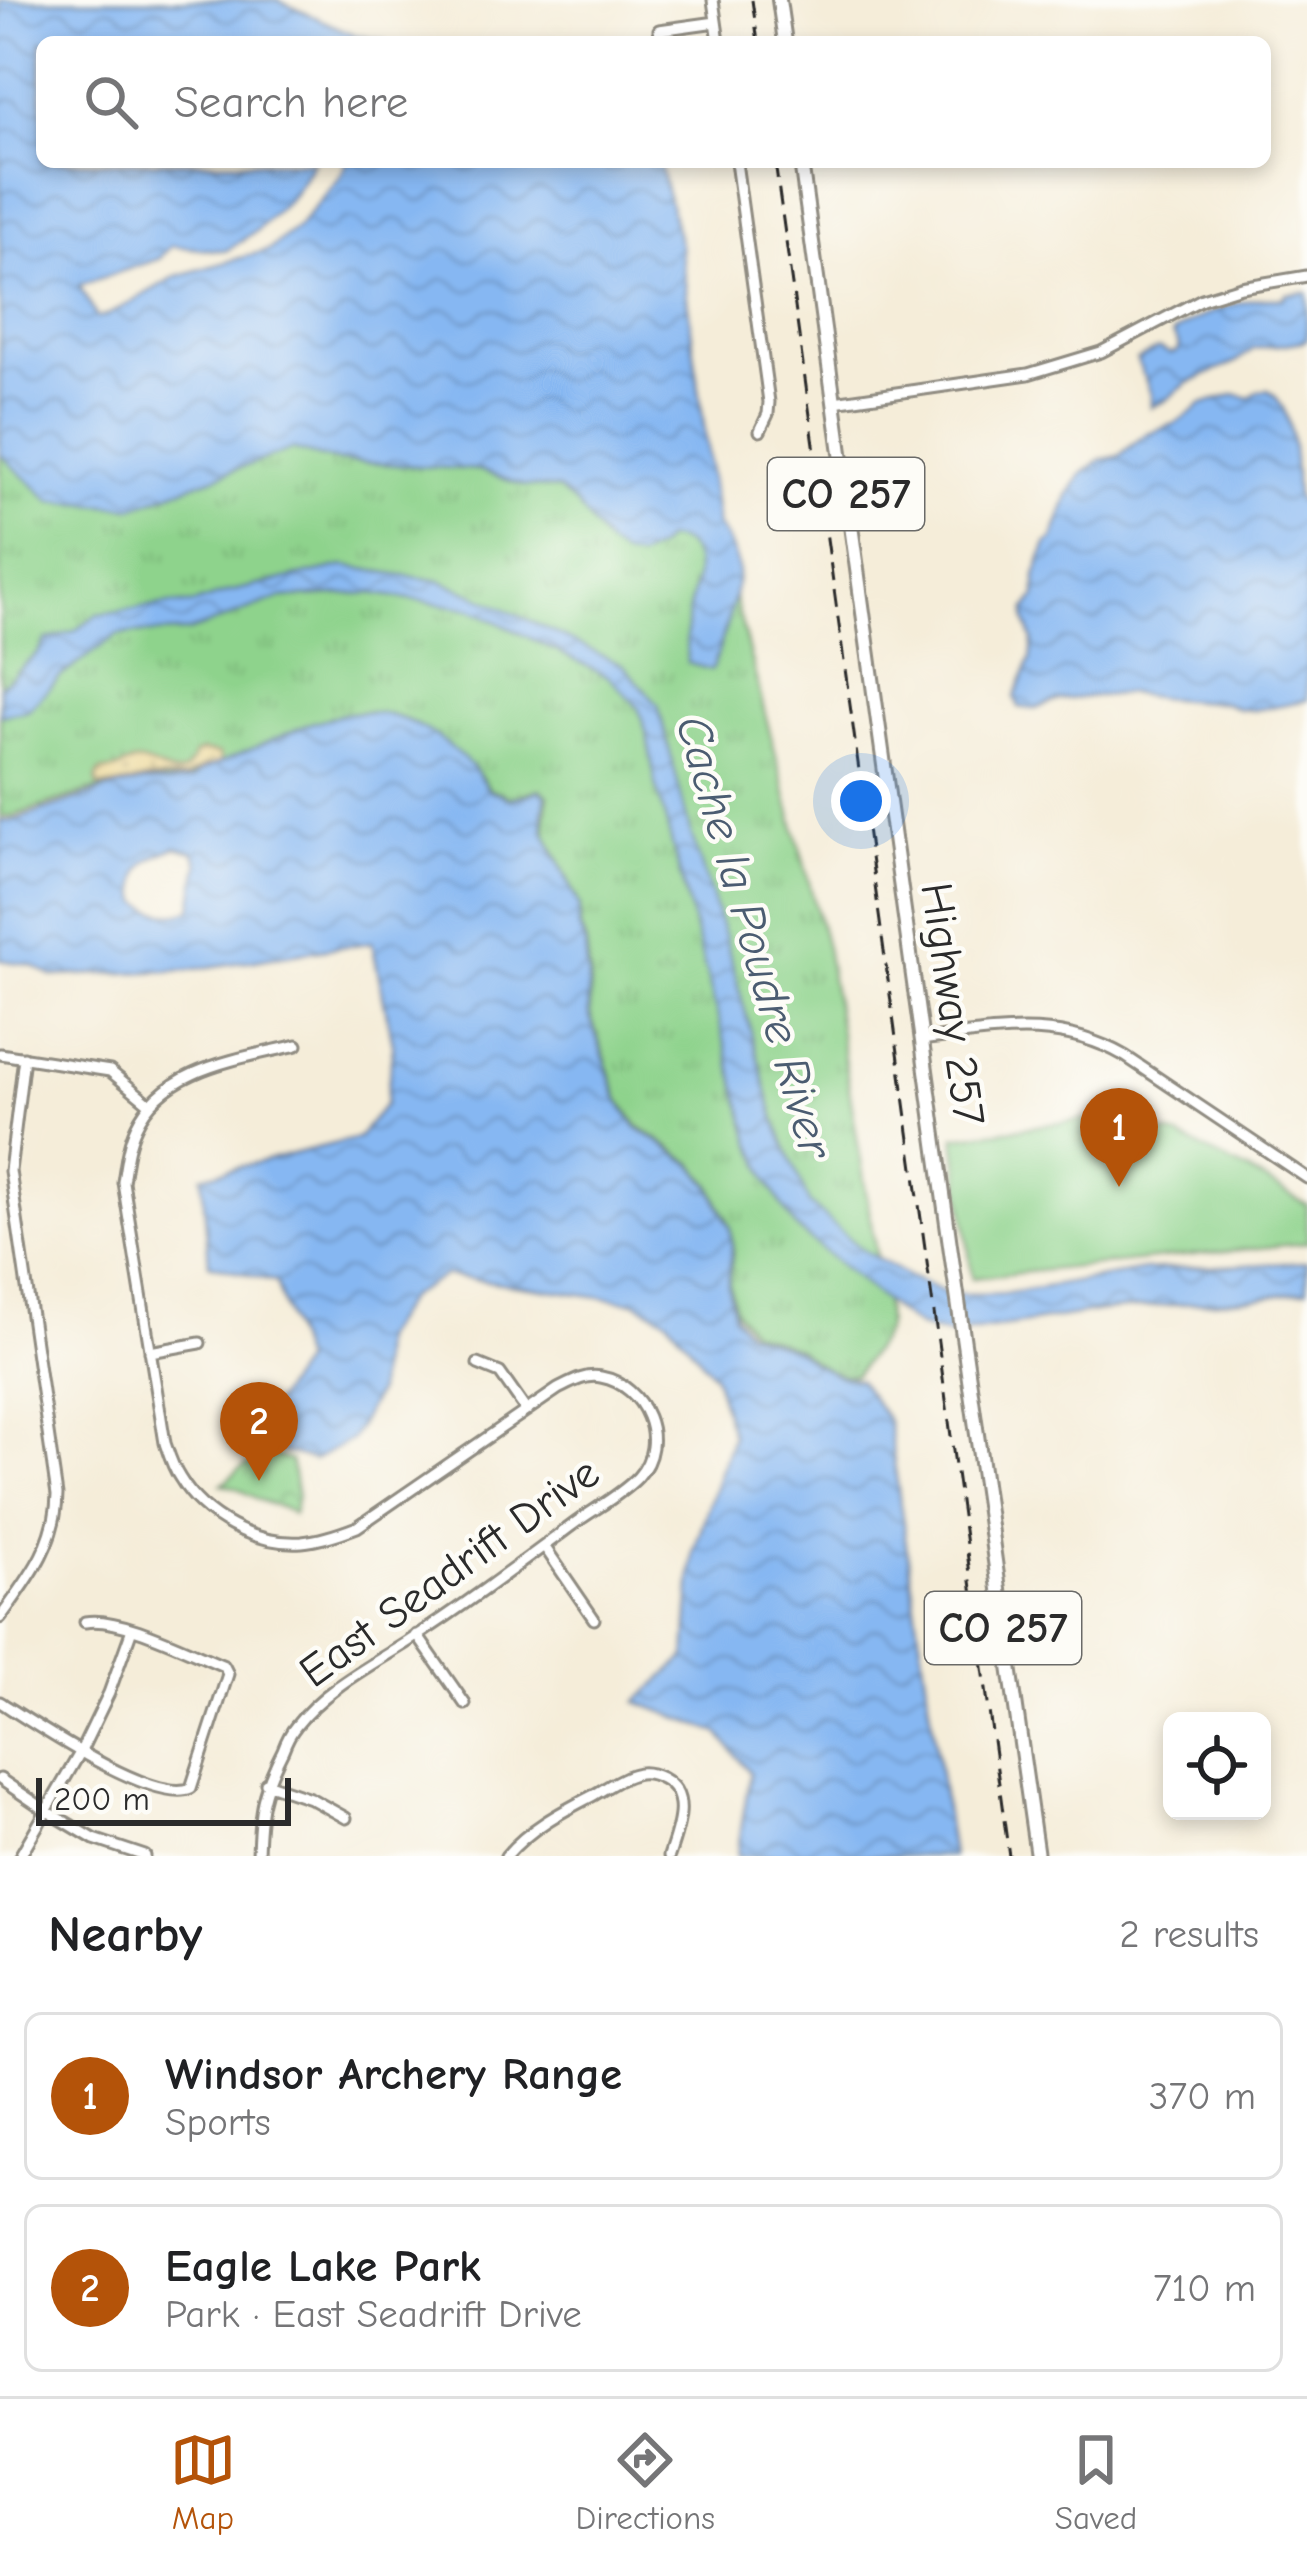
<!DOCTYPE html>
<html lang="en">
<head>
<meta charset="utf-8">
<style>
	body { margin:0; font-family:"Comic Neue",sans-serif; background:#f6f6f6; color:#202124 }
	.controls { position:absolute; right:36px; bottom:36px; display:grid; overflow:hidden; border-radius:18px; box-shadow:0 6px 18px #0003 }
	.controls button { width:108px; height:108px; display:grid; place-items:center; padding:0; border:0; border-bottom:3px solid #e0e0e0; background:#fff; color:#202124; font:60px sans-serif }
	.scale { position:absolute; left:36px; bottom:30px; width:255px; box-sizing:border-box; padding-left:12px; border:6px solid #2b2b2b; border-top:0; font-size:33px; line-height:42px; white-space:nowrap; color:#2b2b2b; -webkit-text-stroke:9px #fdfcf7; paint-order:stroke }
	.you { position:absolute; left:861px; top:801px; width:42px; height:42px; margin:-30px; border:9px solid #fff; border-radius:50%; background:#1a73e8; box-shadow:0 0 0 18px #1a73e833 }
	.badge { display:grid; place-items:center; width:78px; height:78px; border-radius:50%; background:#b45309; color:#fff; font-size:39px; font-weight:700 }
	.pin { position:absolute; translate:-50% -99px; filter:drop-shadow(0 3px 6px #0008) }
	.pin::after { content:''; position:absolute; top:63px; width:42px; height:36px; background:inherit; clip-path:polygon(0 0,100% 0,50% 100%) }
	.list { margin:0; padding:0; list-style:none }
	h2 { display:flex; justify-content:space-between; align-items:center; height:156px; margin:0; padding:0 48px; font-size:51px }
	h2 small { font-size:39px; font-weight:400; color:#757577 }
	.list li { display:grid; grid-template-columns:78px 1fr auto; gap:36px; align-items:center; box-sizing:border-box; height:168px; margin:0 24px 24px; padding:0 24px; border:3px solid #e0e0e0; border-radius:18px }
	.list b { display:block; font-size:45px; white-space:nowrap }
	.list p { margin:0; font-size:39px; white-space:nowrap; color:#757577 }
	.list em { font-size:39px; font-style:normal; color:#757577 }
	.icon { flex:none; width:66px; height:66px; fill:none; stroke:currentColor; stroke-width:2; stroke-linecap:round; stroke-linejoin:round }
	.map { position:relative; flex:none; width:1307px; height:1856px; overflow:hidden }
	.search { position:absolute; background:#fff; box-shadow:0 6px 18px #0003; left:36px; right:36px; top:36px; height:132px; display:flex; align-items:center; gap:30px; box-sizing:border-box; padding:0 42px; border-radius:18px; color:#757577; font-size:45px }
	.sheet { height:540px; background:#fff }
	nav { display:flex; justify-content:space-around; align-items:center; box-sizing:border-box; height:168px; border-top:3px solid #e0e0e0; background:#fff; font-size:33px; color:#757577 }
	nav a { display:grid; justify-items:center; gap:6px }
	nav .on { color:#b45309 }
	.map>svg:first-child { display:block }
	.grass { fill:url(#grass-tufts); stroke:#5c7f5c; stroke-width:3 }
	.sand { fill:url(#sand-dots); stroke:#8c8264; stroke-width:3 }
	.park { fill:url(#park-crowns); stroke:#5c7f5c; stroke-width:3 }
	.pitch { fill:#8ed38c; stroke:#5c7f5c; stroke-width:3 }
	.water { fill:url(#water-waves); stroke:#58718e; stroke-width:3; fill-rule:evenodd }
	.lines { fill:none; stroke-linecap:round; stroke-linejoin:round }
	.minor-casing { stroke:#908c82; stroke-width:15 }
	.major-casing { stroke:#908c82; stroke-width:18 }
	.minor { stroke:#fff; stroke-width:9 }
	.major { stroke:#fff; stroke-width:12 }
	.rail { stroke:#2b2b2b; stroke-width:3; stroke-dasharray:18 9; stroke-linecap:butt }
	.labels { text-anchor:middle; dominant-baseline:central; stroke-width:9; stroke-linejoin:round; paint-order:stroke }
	.shield { fill:#fdfcf7; stroke:#6a6a68; stroke-width:3 }
	.shield-label { font-size:42px; font-weight:bold; fill:#2b2b2b }
	.street-label { font-size:45px; fill:#2b2b2b; stroke:#fdfcf7 }
	.water-label { font-size:48px; font-style:italic; fill:#4b5c71; stroke:#fdfcf7 }
</style>
</head>
<body>
<div class="map">
<svg width="1307" height="1856" viewBox="0 0 1307 1856">
	<defs>
		<pattern id="grass-tufts" width="24" height="20" patternUnits="userSpaceOnUse" patternTransform="scale(3)"><rect width="24" height="20" fill="#8ed38c"/><path d="M3 7l-1-3M5 7V3M7 7l1-3M15 17l-1-3M17 17v-4M19 17l1-3" fill="none" stroke="#7bb579"/></pattern>
		<pattern id="sand-dots" width="8" height="8" patternUnits="userSpaceOnUse" patternTransform="scale(3)"><rect width="8" height="8" fill="#eeda9e"/><path d="M2 2h.1M6 6h.1" fill="none" stroke="#cb8" stroke-width="1.8" stroke-linecap="round"/></pattern>
		<pattern id="park-crowns" width="20" height="18" patternUnits="userSpaceOnUse" patternTransform="scale(3)"><rect width="20" height="18" fill="#8ed38c"/><path d="M2 6a3 3 0 1 1 6 0M12 15a3 3 0 1 1 6 0" fill="none" stroke="#7bb579"/></pattern>
		<pattern id="water-waves" width="16" height="10" patternUnits="userSpaceOnUse" patternTransform="scale(3)"><rect width="16" height="10" fill="#86b7f2"/><path d="M0 5q4-4 8 0t8 0" fill="none" stroke="#6e95c4"/></pattern>
	</defs>
	<rect width="100%" height="100%" fill="#fdfcf7"/>
	<filter id="ink" filterUnits="userSpaceOnUse"><feTurbulence type="fractalNoise" baseFrequency=".00833" numOctaves="2"/><feDisplacementMap in="SourceGraphic" scale="24" xChannelSelector="R" yChannelSelector="G"/><feConvolveMatrix kernelMatrix="1 2 1 2 8 2 1 2 1" color-interpolation-filters="sRGB"/></filter>
	<filter id="wash" filterUnits="userSpaceOnUse"><feTurbulence type="fractalNoise" baseFrequency=".004" numOctaves="4" result="noise"/><feDisplacementMap in="SourceGraphic" scale="48" xChannelSelector="R" yChannelSelector="G"/><feGaussianBlur stdDeviation="2.7" result="paint"/><feColorMatrix in="noise" values="0 0 0 0 0 0 0 0 0 0 0 0 0 0 0 0 0 1.4 0 .05"/><feComposite in="paint" operator="in"/></filter>
	<g filter="url(#wash)">
		<rect width="100%" height="100%" fill="#f5edd9"/>
		<path class="grass" d="M289,432L587,474L722,549L826,947L887,1321L884,1335L855,1375H840L814,1362L798,1349L750,1330L735,1310L729,1284L733,1249L730,1227L711,1185L693,1163L637,1125L619,1098L590,1014V977L586,943L580,927V905L545,831L548,795L540,789L509,798L501,792L490,790C477,767 458,755 438,739C355,673 284,746 204,769L190,779L167,782L144,781L94,790L13,816L0,817V436Z"/>
		<path class="sand" d="M202,751L219,754L220,760L217,767L206,766L185,778L151,779L113,786H99C95,780 96,776 101,771C123,772 122,763 137,762C157,760 181,794 195,754Z"/>
		<path class="park" d="M273,1455L291,1461L297,1497L293,1514C282,1506 274,1506 262,1501C247,1495 239,1486 222,1484L242,1467Z"/>
		<path class="pitch" d="M1096,1118L1174,1135L1246,1170L1307,1205V1243L972,1278L955,1137Z"/>
		<path class="water" d="M0,0H277L355,35L387,42H42V162H313L293,195L257,230L226,251L171,246L159,259L79,285L97,318L106,316L177,276L269,250L299,226L340,177L347,162H659L680,245L717,525C725,537 735,552 738,568C740,583 719,652 712,670L687,663C686,645 685,623 690,605C696,578 707,541 666,539L657,548L638,558L623,556L607,545L577,505L558,489L524,486L479,470L336,461L292,449L132,507L51,501L0,454Z
			M1307,292V338L1304,341L1253,349L1236,362L1186,384L1165,401L1151,407V394L1137,360L1159,349L1170,354L1177,352L1179,345L1173,334C1197,315 1253,293 1283,299L1286,294Z
			M1268,390C1296,409 1294,463 1296,494L1298,501L1307,506V700L1254,710L1239,709L1225,703L1159,698L1128,693L1058,700L1035,709L1019,707L1015,697L1031,659L1033,641L1026,621V610L1036,597V576L1047,543L1053,539L1069,494L1082,474L1101,460L1119,456L1147,433L1175,424L1202,404L1236,394L1249,398L1259,391Z
			M344,566L441,581L478,596L624,666L658,705L690,831L725,938L775,1120L809,1203L861,1249L911,1278L948,1294L979,1295L1004,1294L1145,1270L1307,1262V1290L1263,1297L1102,1311L950,1335L919,1327L896,1311L796,1228L769,1183L751,1141L655,781L647,735L638,707L609,677L471,609L372,593L280,598L189,632L118,634L60,677L28,710L0,715V687L38,653L46,640L73,632L98,614L170,604H193L228,592Z
			M348,713C358,713 369,711 378,713C422,719 468,754 489,791L499,793L508,799L531,794L539,790L546,795L543,813L544,831L579,905V927L585,944L588,977L589,1014L618,1099L635,1126L692,1164L710,1185L730,1228L732,1248L728,1285L734,1316L746,1331L798,1351L813,1363L839,1376L859,1380L888,1421L952,1856H737L750,1773L719,1733L637,1702L686,1657L693,1553L732,1436L714,1375L668,1319L635,1302L445,1275L408,1297L380,1340L377,1392L351,1440L314,1460L268,1448L261,1421L302,1362L276,1282L209,1264L202,1176L358,1138L386,1103L393,1044L372,942L189,970L52,976L32,965L0,960V821H12L105,790L144,782L168,783L191,780L203,770L311,723ZM176,847L194,852L199,863L192,909C174,918 153,913 139,902C131,866 147,859 176,847Z"/>
	</g>
	<g filter="url(#ink)">
		<g class="lines">
			<g class="minor-casing">
				<path id="minor" d="M713,0L719,42
					M659,30L716,22
					M736,162L769,402L768,414L760,431
					M834,402L1028,374L1101,352L1202,299L1241,287L1307,276
					M922,1040C996,1031 1057,1017 1125,1056L1307,1178
					M0,1054L110,1071L150,1104
					M150,1352L200,1343
					M478,1364L500,1373L526,1410
					M544,1546L594,1619
					M0,1618C28,1579 56,1545 57,1495L10,1171L24,1057
					M417,1635L465,1704
					M0,1702C35,1724 154,1805 191,1788L228,1674L224,1666C189,1652 121,1616 85,1622
					M0,1779L47,1811L94,1839L145,1856
					M266,1783L310,1798L346,1818
					M20,1856L81,1751L109,1693L132,1629
					M258,1856C259,1811 262,1791 283,1750C286,1742 290,1733 296,1726C324,1690 368,1667 406,1643C462,1607 517,1566 571,1526C592,1510 620,1496 638,1477C670,1442 645,1385 601,1377C585,1374 572,1382 558,1389L357,1527C339,1534 322,1540 302,1542C255,1545 204,1518 180,1478C173,1468 169,1455 165,1443L123,1182C126,1163 128,1144 136,1127C163,1067 241,1059 297,1045
					M506,1856C529,1829 561,1812 592,1796C605,1789 621,1777 635,1774C644,1771 654,1774 662,1778C693,1794 677,1831 669,1856"/>
			</g>
			<g class="major-casing">
				<path id="major" d="M779,0L785,42
					M801,162L950,1245L1037,1856"/>
			</g>
			<use href="#minor" class="minor"/>
			<use href="#major" class="major"/>
			<path class="rail" d="M752,0L758,42
				M775,162L1009,1856"/>
		</g>
	</g>
	<g class="labels">
		<g class="shield">
			<rect x="768" y="458" width="156" height="72" rx="9"/>
			<rect x="925" y="1592" width="156" height="72" rx="9"/>
		</g>
		<g class="shield-label">
			<text x="846" y="494">CO 257</text>
			<text x="1003" y="1628">CO 257</text>
		</g>
		<g class="street-label">
			<text transform="translate(953 1004) rotate(82)">Highway 257</text>
			<text transform="translate(449 1572) rotate(-36)">East Seadrift Drive</text>
		</g>
		<g class="water-label">
			<text transform="translate(754 937) rotate(74)">Cache la Poudre River</text>
		</g>
	</g>
</svg>
<div class="controls">
<button><svg class="icon" aria-label="locate" viewBox="0 0 24 24"><circle cx="12" cy="12" r="6"/><path d="M12 2v4M12 18v4M2 12h4M18 12h4"/></svg></button>
</div>
<div class="scale">200 m</div>
<div class="you"></div>
<div class="pin badge" style="left:1119px;top:1187px">1</div>
<div class="pin badge" style="left:259px;top:1481px">2</div>
<div class="search"><svg class="icon" aria-label="search" viewBox="0 0 24 24"><circle cx="10" cy="10" r="6"/><path d="M15 15l6 6"/></svg>Search here</div>
</div>
<section class="sheet">
<h2>Nearby<small>2 results</small></h2>
<ul class="list">
<li><span class="badge">1</span><div><b>Windsor Archery Range</b><p>Sports</p></div><em>370 m</em></li>
<li><span class="badge">2</span><div><b>Eagle Lake Park</b><p>Park · East Seadrift Drive</p></div><em>710 m</em></li>
</ul>
</section>
<nav>
<a class="on"><svg class="icon" aria-label="map" viewBox="0 0 24 24"><path d="M3 6l6-2 6 2 6-2v14l-6 2-6-2-6 2zM9 4v14M15 6v14"/></svg>Map</a>
<a><svg class="icon" aria-label="directions" viewBox="0 0 24 24"><path d="M12 3l9 9-9 9-9-9zM9 14v-3h6M13 9l2 2-2 2"/></svg>Directions</a>
<a><svg class="icon" aria-label="saved" viewBox="0 0 24 24"><path d="M7 4h10v16l-5-4-5 4z"/></svg>Saved</a>
</nav>
</body>
</html>
